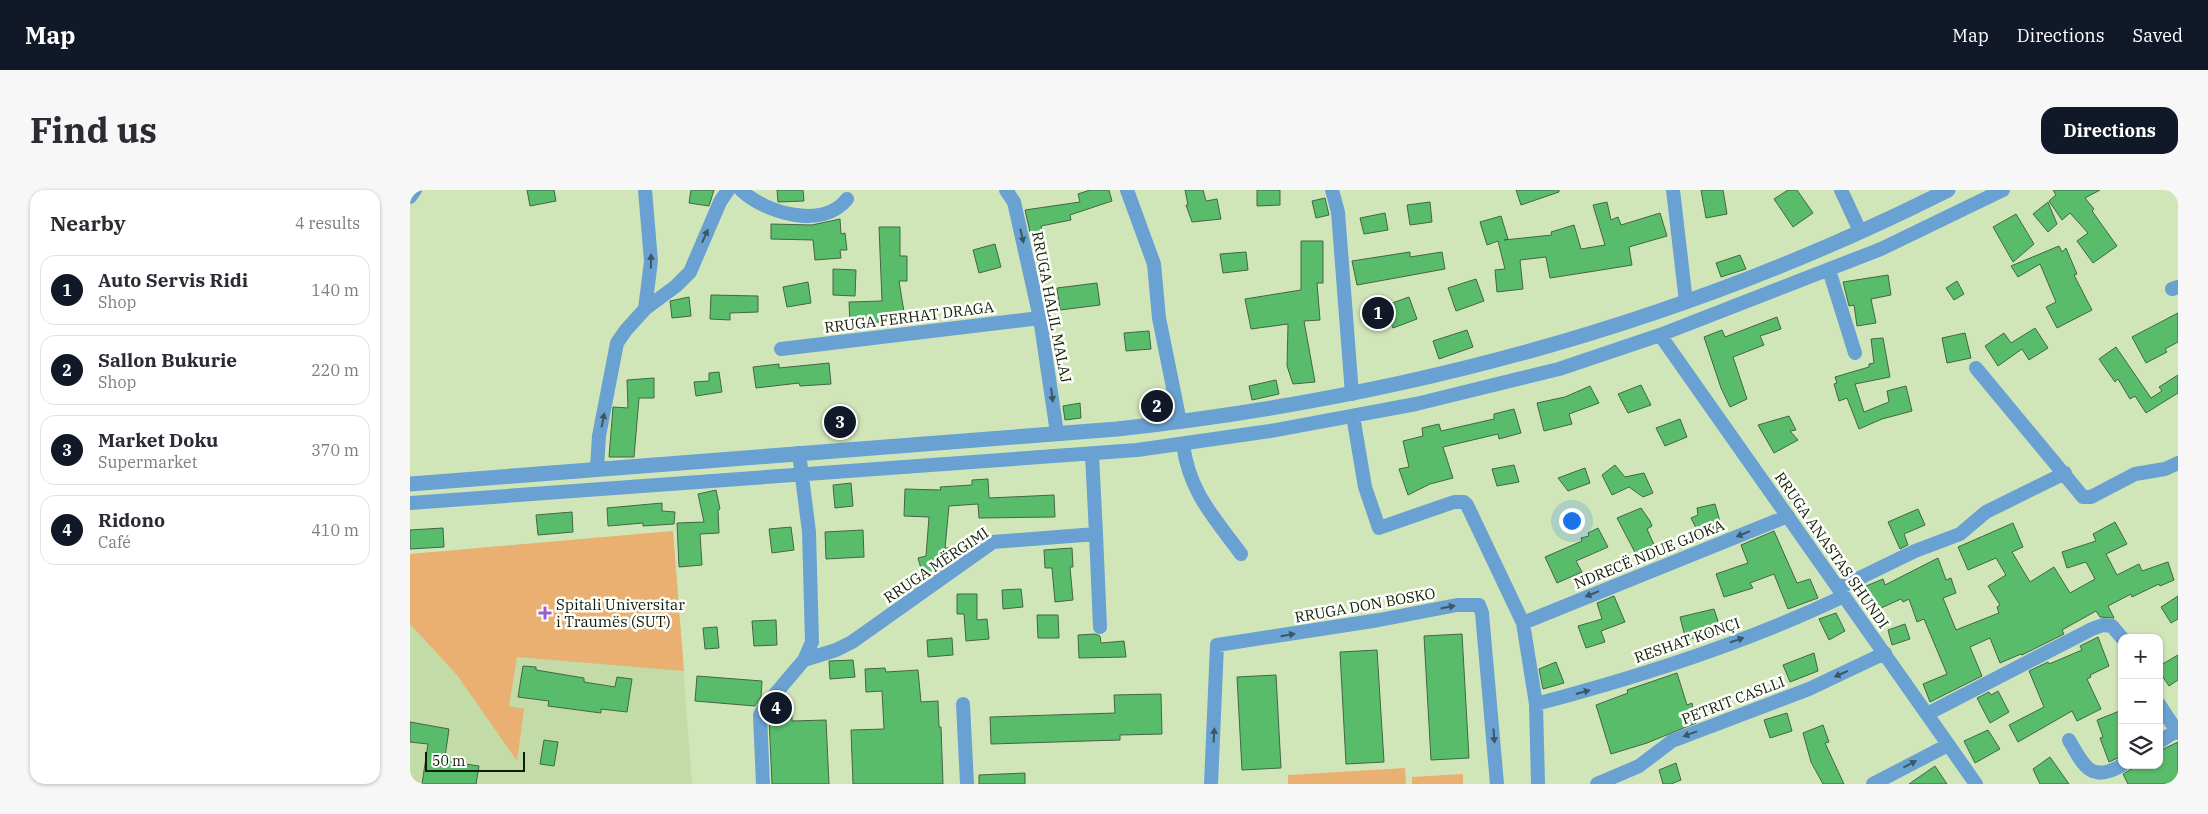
<!DOCTYPE html>
<html lang="en">
<head>
<meta charset="utf-8">
<style>
	body { margin:0; font-family:"IBM Plex Serif",serif; background:#f7f7f7; color:#2b2b33 }
	.controls { position:absolute; right:15px; bottom:15px; display:grid; overflow:hidden; border-radius:10px; box-shadow:0 1px 4px #0004 }
	.controls button { width:45px; height:45px; display:grid; place-items:center; padding:0; border:0; border-bottom:1px solid #e1e1e2; background:#fff; color:#2b2b33; font:25px sans-serif }
	.scale { position:absolute; left:15px; bottom:12px; width:100px; box-sizing:border-box; padding-left:5px; border:2px solid #141b0a; border-top:0; font-size:14px; line-height:18px; white-space:nowrap; color:#141b0a; -webkit-text-stroke:4px #fdfffa; paint-order:stroke }
	.you { position:absolute; left:1161px; top:330px; width:18px; height:18px; margin:-12px; border:4px solid #fff; border-radius:50%; background:#1a73e8; box-shadow:0 0 0 8px #1a73e833 }
	.badge { display:grid; place-items:center; width:32px; height:32px; border-radius:50%; background:#111827; color:#fff; font-size:16px; font-weight:700 }
	.pin { position:absolute; translate:-50% -50%; border:2px solid #fff; box-shadow:0 1px 5px #0006 }
	.list { margin:0; padding:0; list-style:none }
	h2 { display:flex; justify-content:space-between; align-items:center; height:65px; margin:0; padding:0 20px; font-size:21px }
	h2 small { font-size:16px; font-weight:400; color:#7c7c81 }
	.list li { display:grid; grid-template-columns:32px 1fr auto; gap:15px; align-items:center; box-sizing:border-box; height:70px; margin:0 10px 10px; padding:0 10px; border:1px solid #e1e1e2; border-radius:15px }
	.list b { display:block; font-size:19px; white-space:nowrap }
	.list p { margin:0; font-size:16px; white-space:nowrap; color:#7c7c81 }
	.list em { font-size:16px; font-style:normal; color:#7c7c81 }
	.icon { flex:none; width:28px; height:28px; fill:none; stroke:currentColor; stroke-width:2; stroke-linecap:round; stroke-linejoin:round }
	.map { position:relative; flex:none; width:1768px; height:594px; overflow:hidden; border-radius:15px }
	header { display:flex; align-items:center; gap:30px; box-sizing:border-box; height:70px; padding:0 25px; background:#111827; color:#fff }
	header strong { font-size:24px }
	nav { display:flex; gap:28px; margin-inline-start:auto; font-size:18px }
	.intro { display:flex; align-items:center; justify-content:space-between; box-sizing:border-box; height:120px; padding:0 30px }
	h1 { margin:0; font-size:35px }
	.button { padding:12px 22px; border-radius:15px; background:#111827; color:#fff; font-size:18px; font-weight:700 }
	main { display:flex; gap:30px; padding:0 30px }
	aside { flex:1; background:#fff; border-radius:15px; box-shadow:0 1px 4px #0004 }
	.map>svg:first-child { display:block }
	.built { fill:#c3dba6 }
	.green { fill:#eab071 }
	.building { fill:#59bc6a; stroke:#426646 }
	.lines { fill:none; stroke-linecap:round; stroke-linejoin:round }
	.minor { stroke:#6aa1d3; stroke-width:14 }
	.tertiary { stroke:#6aa1d3; stroke-width:15 }
	.oneway { fill:#3b5764 }
	.poi-dot { fill:#9d5bd1; stroke:#fdfffa; stroke-width:2 }
	.labels { text-anchor:middle; dominant-baseline:central; stroke-width:5; stroke-linejoin:round; paint-order:stroke }
	.street-label { font-size:15px; fill:#141b0a; stroke:#fdfffa }
	.poi-label { font-size:15px; fill:#141b0a; stroke:#fdfffa; text-anchor:start }
</style>
</head>
<body>
<header>
<strong>Map</strong>
<nav><a>Map</a><a>Directions</a><a>Saved</a></nav>
</header>
<div class="intro"><h1>Find us</h1><a class="button">Directions</a></div>
<main>
<aside>
<h2>Nearby<small>4 results</small></h2>
<ul class="list">
<li><span class="badge">1</span><div><b>Auto Servis Ridi</b><p>Shop</p></div><em>140 m</em></li>
<li><span class="badge">2</span><div><b>Sallon Bukurie</b><p>Shop</p></div><em>220 m</em></li>
<li><span class="badge">3</span><div><b>Market Doku</b><p>Supermarket</p></div><em>370 m</em></li>
<li><span class="badge">4</span><div><b>Ridono</b><p>Café</p></div><em>410 m</em></li>
</ul>
</aside>
<div class="map">
<svg width="1768" height="594" viewBox="0 0 1768 594">
	<rect width="100%" height="100%" fill="#d1e6b8"/>
	<path class="built" d="M263,341L282,594H0V364Z"/>
	<path class="green" d="M263,341L274,481L107,467L99,516L114,519L107,571L47,485L0,434V364Z
		M995,578L996,594H878V585Z
		M1053,584V594H1002V587Z"/>
	<path class="building" d="M117,0H144L146,11L120,16Z
		M281,0H304L299,16L279,13Z
		M367,0H393L394,11L368,12Z
		M680,0H699L702,11L660,25L661,30L631,36L632,41L620,42L615,20L670,12L668,4Z
		M775,0H793L796,11L807,9L811,29L782,32L776,15H778Z
		M847,0H870V15L847,16Z
		M1106,0H1149V2L1111,15Z
		M1291,0H1313L1317,24L1296,28Z
		M1378,0H1387L1403,23L1383,37L1364,9Z
		M1643,0H1690L1675,8L1684,19L1682,21L1707,56L1683,73L1667,51L1678,43L1660,23L1652,30L1639,11L1646,5Z
		M915,8L919,25L906,28L902,11Z
		M1020,12L1022,32L1000,35L997,15Z
		M1197,12L1201,30L1208,27L1211,35L1250,23L1257,46L1219,57L1222,75L1185,81L1140,88L1136,67L1110,70L1113,99L1087,102L1085,80L1095,79L1088,51L1077,55L1070,32L1091,26L1098,49L1094,50L1142,45L1141,42L1164,35L1171,59L1195,55L1183,15Z
		M1638,12L1647,34L1638,42L1623,24Z
		M975,23L978,40L954,44L950,28Z
		M1606,24L1624,54L1603,72L1583,37Z
		M430,29L431,44L435,43L437,60H430L431,68L405,70L403,50L361,49V34L402,35Z
		M469,37H490V66H497V91H489L495,128L469,132L440,133L439,112L472,111Z
		M891,51H913V93H907L910,130L894,131L905,192L883,194L877,176L878,134L841,139L835,109L891,100Z
		M585,54L591,77L569,83L563,60Z
		M1649,56L1652,62L1656,58L1667,84L1664,85L1682,120L1647,138L1636,117L1646,112L1630,74L1608,87L1601,76Z
		M836,62L838,80L813,83L810,64Z
		M1000,62V67L1032,62L1035,79L947,95L942,71Z
		M1330,65L1336,79L1311,87L1306,73Z
		M423,79L446,80L445,106L423,105Z
		M1478,85L1481,105L1461,109L1466,133L1447,136L1444,115L1439,116L1433,92Z
		M1066,89L1074,111L1046,121L1038,98Z
		M1547,91L1554,104L1544,110L1536,98Z
		M398,92L401,113L377,117L373,97Z
		M687,93L690,115L650,120L647,98Z
		M301,105L348,106V122L320,123V130L300,129Z
		M279,107L281,126L262,128L260,111Z
		M999,107L1007,129L983,138L980,131L965,136L958,114L972,110L974,116Z
		M1768,123V152L1755,159L1757,162L1736,173L1722,147Z
		M1367,127L1371,139L1350,146L1354,155L1323,167L1337,209L1320,217L1311,198L1294,147L1312,140L1315,147Z
		M1625,138L1638,158L1619,170L1612,159L1588,176L1575,156L1594,143L1601,153Z
		M1057,140L1063,157L1029,169L1023,151Z
		M739,141L741,159L716,161L714,143Z
		M1555,143L1561,168L1537,173L1532,148Z
		M1473,148L1480,187L1445,194L1454,222L1479,212L1477,201L1496,196L1502,221L1472,229L1449,239L1437,208L1429,211L1424,194L1427,193L1425,187L1459,177V174L1464,173L1461,149Z
		M1706,157L1741,208L1752,201L1749,197L1768,185V203L1736,223L1725,206L1720,209L1708,189L1705,192L1689,169Z
		M419,173L421,194L390,196L389,193L346,198L343,177L369,174V178Z
		M309,182L312,202L286,206L284,192L299,191V183Z
		M244,188V208H229L224,267H199L203,217L218,218L217,190Z
		M866,190L869,204L842,210L839,196Z
		M1231,195L1241,215L1218,223L1208,204Z
		M1180,196L1189,213L1159,224L1162,234L1134,241L1127,213L1155,207Z
		M670,213L671,228L655,230L653,216Z
		M437,217L439,245L422,246L420,218Z
		M1104,219L1111,243L1089,249L1088,244L1033,257L1043,288L1020,294L998,305L989,279L999,277L993,251L1013,246L1012,238L1029,234L1031,241L1084,229V224Z
		M1379,226L1386,240L1380,241L1388,250L1364,263L1348,235Z
		M1270,229L1277,247L1255,256L1246,238Z
		M1104,275L1109,292L1087,296L1082,279Z
		M1205,275L1215,287L1234,283L1243,303L1233,307L1219,297L1202,305L1192,285Z
		M1175,278L1180,293L1158,301L1148,288Z
		M578,289L579,308L644,305L645,327L569,328L568,314L539,316L535,358H549V365L514,389L508,368L516,366L519,327L494,326L495,299L531,300L530,297L562,295V290Z
		M441,293L443,316L425,318L423,295Z
		M306,300L310,319L308,320L309,343L290,344L292,375L269,377L267,333L294,332L288,304Z
		M252,313V321L265,322L264,334L233,336V333L198,336L197,318Z
		M1305,314L1311,335L1304,336V341L1295,345L1291,337L1286,338L1281,328L1288,325L1287,318Z
		M1231,318L1240,331L1242,336L1237,339L1249,366L1231,374L1207,328Z
		M1508,319L1515,335L1494,344L1498,355L1490,359L1478,332Z
		M162,322L163,342L128,345L126,325Z
		M1705,332L1717,354L1696,364L1707,385L1729,374L1732,381L1758,372L1764,390L1750,396L1749,394L1722,407L1721,404L1698,416L1704,428L1690,427L1686,421L1652,440L1654,444L1612,465L1611,464L1590,473L1580,448L1560,457L1572,486L1520,512L1513,494L1537,484L1514,429L1507,432L1499,409L1493,412L1491,409L1460,423L1449,399L1473,389L1475,395L1528,368L1536,390L1541,388L1546,403L1533,408L1546,440L1589,423L1587,417L1590,415L1578,396L1596,385L1586,368L1558,380L1548,357L1603,333L1613,357L1602,362L1620,392L1644,377L1660,403L1685,389L1676,372L1657,378L1652,362L1686,351L1683,344Z
		M381,337L384,360L362,363L359,339Z
		M33,338L34,357L0,359V340Z
		M1188,338L1198,357L1166,371L1172,382L1147,393L1135,367L1172,351L1171,348L1179,346L1178,343Z
		M453,340L454,367L416,369L415,342Z
		M1364,341L1387,393L1400,389L1408,408L1378,419L1364,384L1340,393L1343,398L1314,407L1306,384L1338,373L1331,355Z
		M662,358L663,377H660L663,410L645,412L642,378H635L634,360Z
		M611,399L613,417L593,419L592,400Z
		M547,404H567V430L577,429L579,449L556,451L554,424H547Z
		M1204,406L1215,432L1191,441L1195,452L1176,458L1168,436L1192,429L1187,413Z
		M1768,406V429L1761,433L1751,417Z
		M1304,419L1311,440L1276,450L1270,427Z
		M1426,423L1435,441L1419,450L1409,429Z
		M627,425H648L649,448H628Z
		M366,430L367,455L344,456L342,431Z
		M1495,434L1500,449L1482,455L1478,440Z
		M307,437L309,458L295,459L293,438Z
		M685,444L690,446L691,453L714,451L716,467L669,468L668,445Z
		M1052,444L1059,568L1021,570L1014,446Z
		M1688,447L1699,476L1680,485L1681,487L1677,489L1691,519L1667,531L1662,521L1608,552L1599,535L1634,517L1619,481L1638,472L1639,474L1672,460L1670,456Z
		M542,448L543,465L518,467L517,450Z
		M967,460L974,572L936,574L930,462Z
		M1404,463L1408,481L1380,492L1373,475Z
		M1768,465V490L1759,496L1749,481V476Z
		M443,470L445,487L420,489L419,471Z
		M1146,472L1154,493L1133,499L1129,479Z
		M113,476L126,477V480L174,488V492L205,497L207,487L222,489L217,522L191,519V523L138,516L139,511L108,507Z
		M475,478L476,482L508,480L511,512L528,511L529,537H531L533,594H443L441,540L474,539L472,501L456,502L455,479Z
		M1267,483L1277,515L1282,513L1286,533L1237,553L1201,564L1186,515L1218,503L1217,500Z
		M866,485L871,578L832,580L827,487Z
		M287,486L352,491L351,507L345,516L285,511Z
		M1588,501L1599,522L1580,533L1567,508L1579,502L1581,505Z
		M751,504L752,544L710,545V550L581,554L580,527L705,523L704,505Z
		M368,514H382V531L416,530L419,594H362L359,527Z
		M1712,520V566L1699,572L1690,548L1693,547L1687,530Z
		M1377,523L1382,541L1360,548L1354,530Z
		M0,532L39,539L35,567L46,569L49,573L69,576L66,594H12L18,554L0,552Z
		M1413,535L1419,552L1415,553L1434,594H1413L1401,572L1393,543Z
		M1578,540L1590,559L1565,573L1554,551Z
		M134,550L148,552L144,576L130,574Z
		M1768,552V594H1718L1713,584L1728,575H1749V561Z
		M1640,567L1659,594H1630L1623,579Z
		M1266,573L1271,590L1261,594H1253L1249,580Z
		M1525,576L1537,594H1499Z
		M615,583V594H569V585Z"/>
	<g class="lines">
		<path class="minor" d="M235,0L241,71L235,119
			M331,0C355,23 413,40 437,9
			M596,0L604,12L630,128L647,243
			M717,0L744,74L749,128L770,232
			M922,0L928,22L942,204
			M1263,0L1276,112
			M1431,0L1450,41
			M0,7L5,0
			M1419,80L1445,163
			M1762,99L1768,97
			M1250,145L1566,594
			M371,159L630,128
			M1566,178L1673,307H1681L1725,284L1755,279L1768,273
			M943,226L955,297L969,338L1044,312H1054L1057,315L1113,433L1126,514L1128,594
			M773,254C779,302 804,327 831,364
			M187,278L189,246L207,153L216,140L235,119L266,96L280,82L310,12L318,0
			M0,313L727,260L860,241L1006,214L1149,179L1250,145L1471,59L1593,0
			M686,344L690,437
			M1429,398L1505,361L1550,344L1576,322L1655,283
			M1113,433L1378,326
			M394,470L426,460L442,452L583,352L686,344L682,264
			M553,514L557,594
			M1126,514C1229,487 1338,452 1434,406
			M1749,514L1768,543
			M1517,524L1682,439L1693,435L1702,436L1712,448
			M1659,550C1673,575 1681,594 1712,575
			M1749,552L1766,541
			M353,594L350,525L355,516L394,470L402,452L399,342L389,263
			M801,594L807,455L969,430L1047,415H1069L1072,423L1087,594
			M1187,594L1229,576L1262,551L1399,499L1475,463
			M1463,594L1538,555"/>
		<path class="tertiary" d="M0,294L707,239C996,208 1278,131 1538,0"/>
	</g>
	<defs><path id="oneway-solid" d="M-6-.8H1V-3.2L6.5 0L1 3.2V.8H-6Z" transform="scale(1.25)"/></defs>
	<g class="oneway">
		<use href="#oneway-solid" transform="translate(295 46) rotate(-66)"/>
		<use href="#oneway-solid" transform="translate(612 46) rotate(77)"/>
		<use href="#oneway-solid" transform="translate(241 71) rotate(-89)"/>
		<use href="#oneway-solid" transform="translate(642 205) rotate(83)"/>
		<use href="#oneway-solid" transform="translate(193 230) rotate(-79)"/>
		<use href="#oneway-solid" transform="translate(1333 344) rotate(158)"/>
		<use href="#oneway-solid" transform="translate(1182 404) rotate(158)"/>
		<use href="#oneway-solid" transform="translate(1038 417) rotate(-11)"/>
		<use href="#oneway-solid" transform="translate(878 445) rotate(-10)"/>
		<use href="#oneway-solid" transform="translate(1327 450) rotate(-19)"/>
		<use href="#oneway-solid" transform="translate(1431 484) rotate(156)"/>
		<use href="#oneway-solid" transform="translate(1173 502) rotate(-15)"/>
		<use href="#oneway-solid" transform="translate(1280 544) rotate(160)"/>
		<use href="#oneway-solid" transform="translate(804 545) rotate(-87)"/>
		<use href="#oneway-solid" transform="translate(1084 546) rotate(86)"/>
		<use href="#oneway-solid" transform="translate(1500 574) rotate(-28)"/>
	</g>
	<path class="poi-dot" d="M132.5 415.5h5v5h5v5h-5v5h-5v-5h-5v-5h5z"/>
	<g class="labels">
		<g class="street-label">
			<text transform="translate(642 117) rotate(79)">RRUGA HALIL MALAJ</text>
			<text transform="translate(499 127) rotate(-7)">RRUGA FERHAT DRAGA</text>
			<text transform="translate(1422 360) rotate(55)">RRUGA ANASTAS SHUNDI</text>
			<text transform="translate(1239 364) rotate(-22)">NDRECË NDUE GJOKA</text>
			<text transform="translate(526 375) rotate(-34)">RRUGA MËRGIMI</text>
			<text transform="translate(955 415) rotate(-10)">RRUGA DON BOSKO</text>
			<text transform="translate(1277 450) rotate(-19)">RESHAT KONÇI</text>
			<text transform="translate(1323 510) rotate(-21)">PETRIT CASLLI</text>
		</g>
		<g class="poi-label">
			<text x="146" y="414">Spitali Universitar<tspan x="146" dy="17">i Traumës (SUT)</tspan></text>
		</g>
	</g>
</svg>
<div class="controls">
<button>+</button>
<button>−</button>
<button><svg class="icon" aria-label="layers" viewBox="0 0 24 24"><path d="M12 4l9 5-9 5-9-5zM3 14l9 5 9-5"/></svg></button>
</div>
<div class="scale">50 m</div>
<div class="you"></div>
<div class="pin badge" style="left:968px;top:123px">1</div>
<div class="pin badge" style="left:747px;top:216px">2</div>
<div class="pin badge" style="left:430px;top:232px">3</div>
<div class="pin badge" style="left:366px;top:518px">4</div>
</div>
</main>
</body>
</html>
